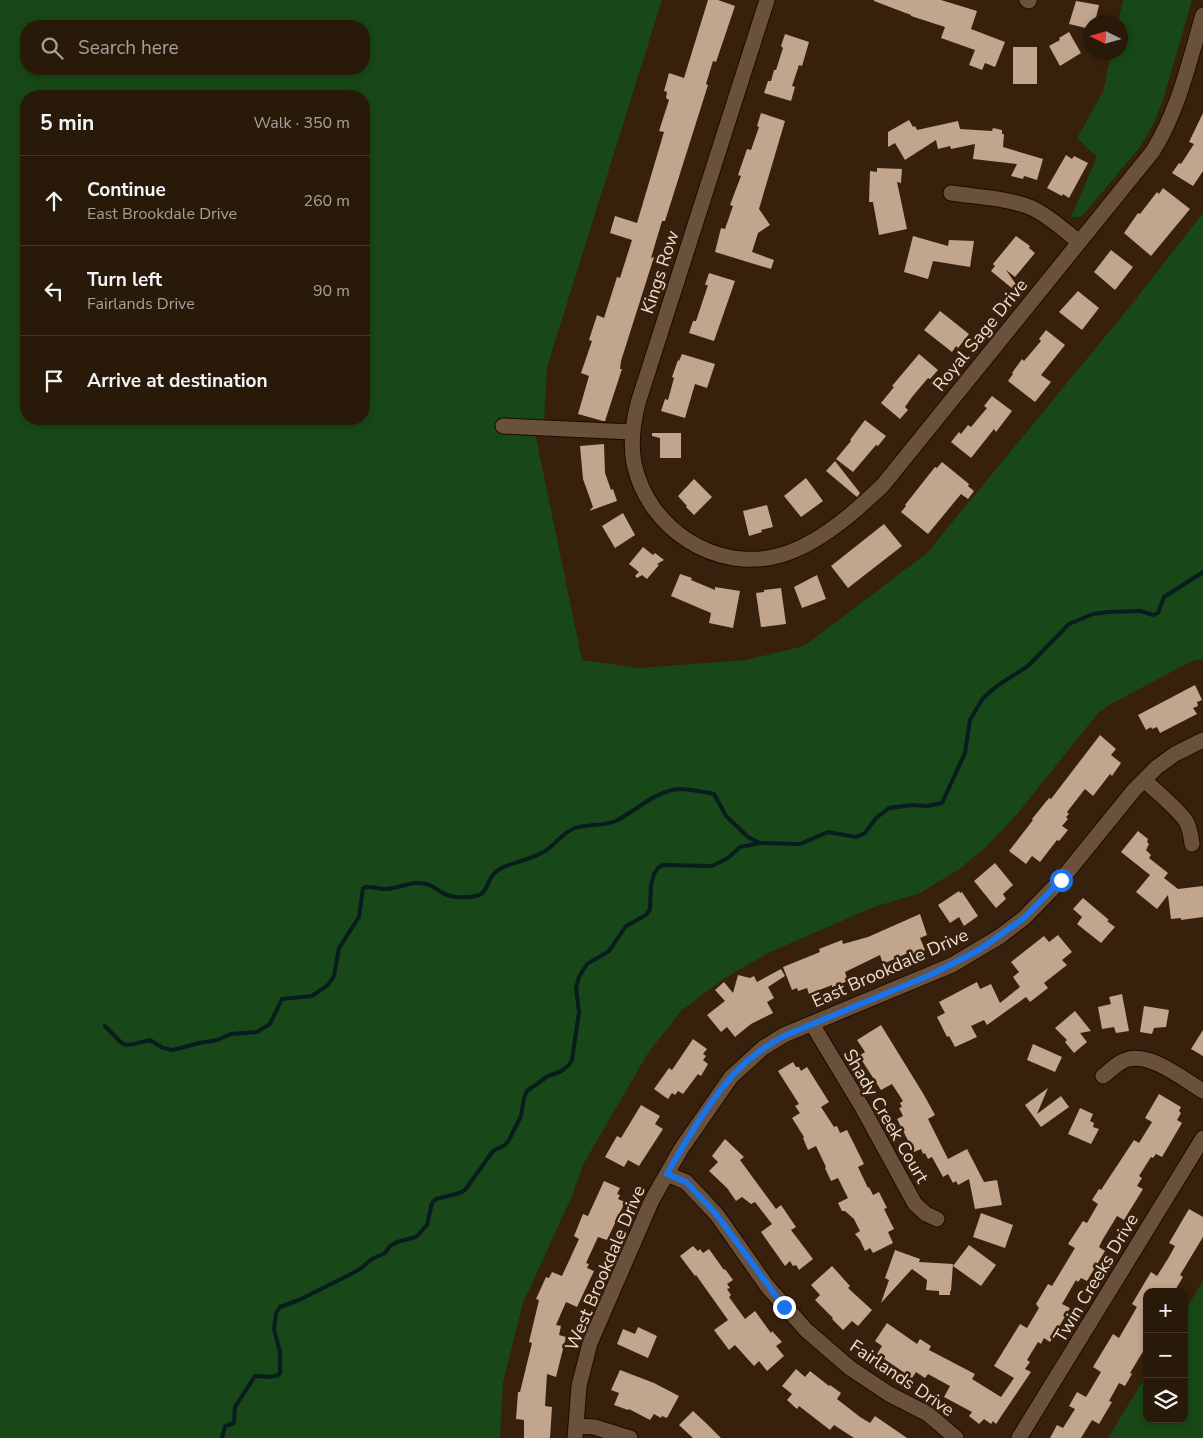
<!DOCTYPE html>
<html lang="en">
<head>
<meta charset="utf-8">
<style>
	body { margin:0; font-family:"Nunito Sans",sans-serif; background:#312212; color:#f1f3f6 }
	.controls { position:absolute; right:15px; bottom:15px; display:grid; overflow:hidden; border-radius:10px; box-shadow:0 2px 8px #0003 }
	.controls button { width:45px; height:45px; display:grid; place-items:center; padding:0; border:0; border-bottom:1px solid #45382a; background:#291909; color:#f1f3f6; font:25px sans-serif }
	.compass { position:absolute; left:1083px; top:15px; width:45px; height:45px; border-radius:50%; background:#291909; box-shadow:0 2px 8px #0003; rotate:275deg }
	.stop { position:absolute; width:15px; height:15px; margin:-11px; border:4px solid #1a73e8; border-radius:50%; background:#fff }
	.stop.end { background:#1a73e8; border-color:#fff; box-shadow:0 1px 5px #0008 }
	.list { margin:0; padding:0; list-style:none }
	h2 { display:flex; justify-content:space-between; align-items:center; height:65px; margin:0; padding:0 20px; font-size:21px }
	h2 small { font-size:16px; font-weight:400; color:#a5a09c }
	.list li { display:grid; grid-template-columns:32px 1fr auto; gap:15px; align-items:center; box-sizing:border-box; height:90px; padding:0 20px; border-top:1px solid #45382a }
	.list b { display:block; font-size:19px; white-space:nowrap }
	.list p { margin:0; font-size:16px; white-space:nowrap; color:#a5a09c }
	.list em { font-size:16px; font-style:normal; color:#a5a09c }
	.icon { flex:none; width:28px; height:28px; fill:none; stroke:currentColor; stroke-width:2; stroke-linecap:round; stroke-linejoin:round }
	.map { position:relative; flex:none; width:1203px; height:1438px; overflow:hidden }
	.search { position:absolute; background:#291909; box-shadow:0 2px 8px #0003; left:20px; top:20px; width:350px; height:55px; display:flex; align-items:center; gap:12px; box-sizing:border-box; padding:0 18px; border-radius:20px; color:#a5a09c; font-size:19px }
	.panel { position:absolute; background:#291909; box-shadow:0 2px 8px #0003; left:20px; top:90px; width:350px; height:335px; border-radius:20px }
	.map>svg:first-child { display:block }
	.grass { fill:#184817; fill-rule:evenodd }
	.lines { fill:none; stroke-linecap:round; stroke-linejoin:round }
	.stream { stroke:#091c1e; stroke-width:4 }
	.building { fill:#c2a58d }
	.minor-casing { stroke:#1e0a00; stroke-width:17 }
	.minor { stroke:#6a513b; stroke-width:15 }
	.route { stroke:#1a73e8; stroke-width:6 }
	.labels { text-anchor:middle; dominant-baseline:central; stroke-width:5; stroke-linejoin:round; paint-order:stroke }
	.street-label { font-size:18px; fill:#ecddd0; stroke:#37210c }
</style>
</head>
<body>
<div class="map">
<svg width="1203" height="1438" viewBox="0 0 1203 1438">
	<rect width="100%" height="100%" fill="#37210c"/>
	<path class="grass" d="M0,0H662L547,367L544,422L535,433L582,660L639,668L746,660L804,646L927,553L1132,304L1203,213V659L1192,661L1109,705L1098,713L1017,814L987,846L958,870L920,893L874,907L770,952L725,978L682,1010L648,1053L584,1163L571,1198L523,1303L503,1382L500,1438H0ZM26,26H364V69H26ZM26,96H364V419H26Z
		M1123,0H1192L1163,100L1153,125L1139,148L1084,214L1079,217H1071L1097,157L1077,138L1103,92L1111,53L1120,52V22H1118Z
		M1203,1281V1438H1108L1147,1374V1419H1184V1312Z"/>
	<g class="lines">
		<path class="stream" d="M105,1026C128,1048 118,1048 150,1040L163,1048L173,1050L199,1043L217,1040L231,1034L257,1032L270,1024L282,999L312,996L328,985L334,976L339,948L359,917L363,888C370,885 378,889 385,889C399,889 412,880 426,884C432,885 437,890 443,893C451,898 466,898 476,896C490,893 486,876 500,869C515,861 529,861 545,851C556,844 562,833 575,828C588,824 603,826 616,821C636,811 656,790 680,789C691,789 703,792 714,794L726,816L748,837L758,842
			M222,1438L225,1426L234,1423L235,1407L255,1376L270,1377L278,1375L280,1373V1352L274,1329L276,1313L280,1307L299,1300L349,1275L360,1269L372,1259L385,1253L390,1246L397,1242L416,1237L427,1225L432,1203L436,1199L460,1193L465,1190L493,1151L505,1145L509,1140L521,1116L524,1098L527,1091L548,1076L560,1072L568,1066L572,1060L579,1012L576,988L579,977L587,964L609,951L626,926L646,915L650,909L651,885L654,874L658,868L663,865L712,866L728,858L740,847L760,843L800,844L828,832L856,837L865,833L876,818L889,808L912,805L927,806L942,803L965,753L970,720L983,698L997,686L1028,666L1069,624L1093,614L1109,612L1140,611L1153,615L1158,613L1164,597L1203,572"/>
	</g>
	<path class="building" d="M708,0H718L735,6L716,62L713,61L706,84L708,85L665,221H662L651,258L654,257L621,361L620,369H622L605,421H603L578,414L589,376L581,373L592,341L589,340L597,315L604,318L617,277L620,278L632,240L610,233L615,216L637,223L664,132L659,131L669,100L666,98L667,92L664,91L669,73L684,78Z
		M874,0H941L977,11L971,29L1005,42L995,67L985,63L982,70L969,65L975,50L941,38L945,27L911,16V15L874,1Z
		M1076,1L1099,5L1095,22H1090V29L1069,24Z
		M1069,32L1081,53L1060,66L1049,46L1060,40L1059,38Z
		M785,34L809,42L802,66L799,65L792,86L795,87L791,101L764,93L768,81H771L774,70H776L783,48L781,46Z
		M1013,47H1037V84H1013Z
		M761,113L785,121L759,209L770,225L758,233L752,252L774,260L771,269L715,252L721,228L725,229L733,206L730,205L741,176L738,175L747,149L751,150L759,127L757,126Z
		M1203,113V171L1193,186L1172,173L1179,163L1181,164L1194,144L1189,142Z
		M909,120L913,127L915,126L917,130L958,121L960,129L992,131L993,128L1002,130V134H1004L1003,147L1043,159L1037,180L1024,176L1023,179L1011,176L1017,164L973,159L975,144L951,149L950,146L938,149L936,140L905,160L895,143L888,147V132Z
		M1066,155L1072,159L1074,156L1088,163L1069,198L1063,194L1062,196L1047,188Z
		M877,168L902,169L901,183L897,182L907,229L879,235L873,202H869L870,171L877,172Z
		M1163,188L1190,209L1151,256L1124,233L1138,213L1140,214L1157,192L1159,194Z
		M913,236L948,246L949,240L974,241L970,267L933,261L928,279L904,272Z
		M1016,236L1030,246L1029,248L1035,253L1015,277L1006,270L1022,293L1020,295L991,271L995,266L993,264Z
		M1111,250L1133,267L1115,290L1094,272Z
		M709,273L735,281L714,341L689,333L693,321H696L708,285H705Z
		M1078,291L1099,308L1082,330L1059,312Z
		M940,311L969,334L958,348L956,346L952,352L924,330Z
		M1046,330L1065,345L1041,375L1051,382L1035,402L1008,381L1013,374L1012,373L1022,359L1024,361L1041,341L1039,339Z
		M682,354L715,364L707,388L695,384L685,418L661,411L665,399L668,400L674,378L672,377L678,360L679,361Z
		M919,354L938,370L930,379L928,378L912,397L905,407L908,410L900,419L881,403L894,387L892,386Z
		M992,396L1012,411L996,432L994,429L971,458L951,442L959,432L961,434L968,425L971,427L987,408L984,406Z
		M865,420L886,436L878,446L876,445L853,472L836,459L851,441L850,440Z
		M652,433H681V458H660V438L652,436Z
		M604,444L605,473L611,490L613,489L617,501L589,511L593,507L583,479L580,446Z
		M835,461L860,493L857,497L826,471Z
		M942,462L969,484L968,486L974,491L968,499L961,494L928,534L901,512L906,506L905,505L935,467L937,468Z
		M806,478L823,501L801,517L784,496Z
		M694,479L712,497L694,515L686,507L687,506L678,496Z
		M767,505L773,527L761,530L762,532L749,536L743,511Z
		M623,513L635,535L615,548L602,526Z
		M884,524L902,546L848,588L831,566Z
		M643,547L653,555L655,553L664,560L657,564L659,565L647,579L642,575L637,578L635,576L639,572L629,564Z
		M680,574L692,578L691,580L715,590V587L740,591L733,628L709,623L711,613L671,596Z
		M817,575L826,599L802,608L794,587Z
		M781,588L786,624L761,627L756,593L764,592V590Z
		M1195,685L1202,700L1197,702L1198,706L1193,708L1197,714L1160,733L1157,727L1152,729L1151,727L1146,730L1138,715Z
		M1100,735L1116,749L1111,755L1121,763L1112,776L1110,774L1093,796L1085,789L1067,812L1069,814L1066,817L1068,819L1062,826L1068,830L1059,841L1057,840L1040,862L1032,856L1026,864L1009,851L1033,820L1032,819L1049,798L1051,799Z
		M1138,831L1148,839L1147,842L1149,844L1146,850L1151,855L1149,858L1168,873L1164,878L1178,889L1203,886V917L1181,920V918L1171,919L1168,895L1157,909L1136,892L1150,875L1121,852Z
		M995,863L1013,885L1003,894L1006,899L996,908L974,881Z
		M959,891L960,893L962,892L978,916L964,926L959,917L950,923L938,905Z
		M1083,898L1109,920L1107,921L1115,927L1101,943L1077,924L1082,917L1073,909Z
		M920,914L927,935L920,938L925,950L911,956L910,952L883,964L880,955L845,972L848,981L832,987V985L809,994L807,988L798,991L797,988L792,990L783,967L820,952L819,949L842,940L843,944L868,937Z
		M1058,935L1072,952L1062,960L1067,965L1044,983L1048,988L1030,1002L1026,997L987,1025L984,1020L971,1026L977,1037L955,1047L949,1036L947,1037L937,1017L945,1013L939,1002L977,982L980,989L991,984L1000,1003L1020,987L1013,977L1019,972L1011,962L1044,936L1049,942Z
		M781,969L785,976L768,987L774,998L767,1002L773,1013L751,1024L735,1037L727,1027L721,1032L707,1015L725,1001L715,990L724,982L733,993L738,975L750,978L754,976L757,982Z
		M1122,994L1129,1031L1116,1033L1114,1027L1102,1029L1098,1007L1111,1004L1109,997Z
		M1144,1006L1169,1010L1166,1027L1154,1028L1152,1034L1140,1032Z
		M1075,1011L1091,1031L1080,1033L1087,1042L1074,1053L1065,1042L1067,1040L1055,1028Z
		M881,1025L924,1095L935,1115L928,1119L948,1159L967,1149L984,1182L997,1180L1002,1205L975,1209L969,1179L958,1185L956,1181L953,1183L948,1174L943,1177L932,1157L928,1159L925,1153L923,1154L921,1149L914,1152L897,1119L903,1116L899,1108L902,1107L900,1103L903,1101L892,1084L881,1090L859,1056L865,1052L857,1040Z
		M1203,1030V1056L1191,1049Z
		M693,1039L707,1049L703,1054L706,1056L703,1060L708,1064L701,1076L698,1074L683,1094L678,1091L675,1095L672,1093L668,1099L654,1089L669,1068L672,1070Z
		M1033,1044L1062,1057L1055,1072L1027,1060Z
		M793,1062L796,1067H799L801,1071L807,1067L829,1102L821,1107L834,1127L837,1126L840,1133L847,1130L864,1164L858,1167L868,1188L869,1187L873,1195L879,1192L887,1208L884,1209L894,1229L888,1232L893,1243L873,1253L870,1248L865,1251L860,1240L855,1234L860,1231L854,1219L845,1211H842L838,1203L848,1198L838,1178L831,1181L825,1168L826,1167L816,1146L808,1150L803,1138L804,1137L792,1118L800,1113L795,1106L799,1104L778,1071Z
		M1048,1088L1037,1114L1061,1096L1069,1107L1041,1127L1025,1105Z
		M1159,1094L1181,1107L1179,1111L1181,1113L1177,1120L1182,1123L1162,1157L1156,1154L1153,1158L1151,1157L1139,1176L1142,1178L1137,1186L1143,1189L1124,1220L1117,1216L1103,1239L1099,1247L1105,1251L1087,1281L1081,1278L1078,1282L1076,1280L1062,1304L1070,1308L1050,1342L1044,1338L1041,1344L1038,1342L1027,1360L1030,1362L1025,1369L1031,1372L996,1424L993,1421L991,1424L984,1419L979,1424L969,1416L972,1412L944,1397L950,1386L928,1374L925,1378L916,1372L912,1378L877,1354L882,1346L875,1341L887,1323L917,1344L920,1339L931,1346L929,1350L975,1374L972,1379L1001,1397L1014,1378L994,1366L1020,1324L1027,1328L1039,1308L1036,1304L1048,1284L1052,1286L1075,1248L1068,1244L1083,1221L1087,1223L1098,1204L1092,1200L1099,1189L1101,1190L1134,1140L1139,1143L1152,1122L1145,1118Z
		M641,1105L660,1116L655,1124L663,1129L639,1166L628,1160L624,1167L605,1157L617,1136L621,1138Z
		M1080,1108L1093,1114L1090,1121L1094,1123L1093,1127L1099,1129L1091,1144L1068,1134Z
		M725,1139L744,1157L740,1160L776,1209L781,1205L796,1227L791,1230L813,1259L799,1270L796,1265L793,1266L790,1261L785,1266L761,1232L772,1224L755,1202L751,1204L742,1197L736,1201L727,1188L709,1171L718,1162L712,1156Z
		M604,1181L620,1188L617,1194L620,1195L618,1199L625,1202L607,1240L598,1237L586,1263L589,1264L587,1268L594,1271L577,1307L566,1302L556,1325L561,1326L559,1335L566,1337L556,1377L547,1374L545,1406L552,1407L550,1438H524V1420L516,1419L518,1392H520L532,1343L529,1342L539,1300L536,1299L546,1277L549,1278L552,1272L562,1276L579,1239L574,1236L583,1214L588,1216Z
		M1189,1209L1203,1217V1237L1180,1275L1183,1277L1174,1292H1147V1345L1130,1373L1132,1374L1125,1386L1119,1383L1109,1401L1112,1402L1099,1424L1092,1420L1081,1438H1050L1057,1425L1063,1428L1075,1409L1069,1406L1077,1392L1086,1397L1101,1372L1093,1367L1113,1334L1119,1338L1137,1307L1132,1304L1151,1272L1157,1276L1169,1257L1175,1246L1169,1243Z
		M981,1213L1013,1225L1005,1248L973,1237Z
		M969,1245L996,1265L981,1286L953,1266Z
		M693,1246L698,1251L700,1249L703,1253L709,1249L724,1270L725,1269L733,1280L727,1284L730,1288L727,1289L731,1295L729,1297L745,1319L755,1311L771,1333L772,1331L782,1342L776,1346L784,1356L767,1371L759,1361L754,1366L735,1345L729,1350L714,1330L728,1320L696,1275L695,1276L680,1256Z
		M895,1250L920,1259L919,1262L953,1264L951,1291H950V1295H939V1291L926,1290L927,1280L912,1269L881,1303L889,1280L885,1278Z
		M832,1266L850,1286L848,1288L872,1310L858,1326L852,1321L843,1330L832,1319L833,1318L815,1300L820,1295L811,1285Z
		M638,1327L657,1336L648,1358L617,1344L623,1329L635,1334Z
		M796,1369L805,1377L810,1371L829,1386L830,1385L841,1393L837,1399L860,1417L870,1423L875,1416L907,1438H854L834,1425L830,1430L799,1406L797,1409L787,1400L792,1394L782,1386Z
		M620,1370L654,1383L679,1396L667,1418L662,1416L661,1418L654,1414L650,1420L629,1409L628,1410L614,1405L619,1393L611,1390Z
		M693,1411L707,1424L721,1438H693L679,1425Z"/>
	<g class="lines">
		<g class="minor-casing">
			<path id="minor" d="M767,0L638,403C633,423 630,443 634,463C647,528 716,574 781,555C819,544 855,512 883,485L1153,151C1179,109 1189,62 1203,15
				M1027,0L1029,1
				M951,193C978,197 1007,198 1032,208C1049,216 1064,230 1079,242
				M503,426L632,432
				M1144,780C1155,790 1178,809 1186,821C1190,828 1191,836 1192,844
				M812,1024L862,1107L915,1204L926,1214L937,1219
				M1103,1076C1111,1070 1119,1061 1129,1059C1153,1054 1183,1079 1203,1091
				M667,1174L686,1182L703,1200L717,1215L767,1286L806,1330L850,1368L889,1394L928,1414L956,1438
				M576,1426L594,1427L630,1438
				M575,1438L579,1386L590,1343L652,1200L681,1149L731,1077L763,1048L784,1035L952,965L999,937L1024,918L1061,880L1134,790L1157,767L1175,754L1203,740
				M1019,1438L1203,1138"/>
		</g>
		<use href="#minor" class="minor"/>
	</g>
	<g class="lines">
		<path class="route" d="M784,1307L717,1215L703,1200L686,1182L667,1174C687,1139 714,1092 743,1065C755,1053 770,1044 784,1036L930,975L979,950L1024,918L1061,880"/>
	</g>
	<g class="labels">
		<g class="street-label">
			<text transform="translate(660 272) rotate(-72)">Kings Row</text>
			<text transform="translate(980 335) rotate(-51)">Royal Sage Drive</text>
			<text transform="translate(890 968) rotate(-24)">East Brookdale Drive</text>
			<text transform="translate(886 1116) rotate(60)">Shady Creek Court</text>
			<text transform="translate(605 1268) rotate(-67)">West Brookdale Drive</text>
			<text transform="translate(1096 1278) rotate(-59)">Twin Creeks Drive</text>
			<text transform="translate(902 1378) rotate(34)">Fairlands Drive</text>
		</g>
	</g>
</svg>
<div class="controls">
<button>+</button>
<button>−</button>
<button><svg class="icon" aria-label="layers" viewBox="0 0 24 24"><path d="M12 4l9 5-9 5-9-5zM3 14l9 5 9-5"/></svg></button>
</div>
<svg class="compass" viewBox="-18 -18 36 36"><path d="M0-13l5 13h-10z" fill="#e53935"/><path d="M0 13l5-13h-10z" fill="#a5a09c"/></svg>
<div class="stop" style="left:1061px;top:880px"></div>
<div class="stop end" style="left:784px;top:1307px"></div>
<div class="search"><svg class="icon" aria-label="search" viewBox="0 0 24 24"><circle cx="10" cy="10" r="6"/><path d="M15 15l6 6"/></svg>Search here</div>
<section class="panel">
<h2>5 min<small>Walk · 350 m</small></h2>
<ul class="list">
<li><svg class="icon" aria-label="ahead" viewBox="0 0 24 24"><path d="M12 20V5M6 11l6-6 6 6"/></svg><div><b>Continue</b><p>East Brookdale Drive</p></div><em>260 m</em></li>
<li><svg class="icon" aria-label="left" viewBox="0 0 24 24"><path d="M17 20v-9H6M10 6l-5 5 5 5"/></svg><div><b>Turn left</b><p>Fairlands Drive</p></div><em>90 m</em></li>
<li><svg class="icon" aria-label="arrive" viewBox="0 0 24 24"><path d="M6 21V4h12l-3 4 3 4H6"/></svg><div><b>Arrive at destination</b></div></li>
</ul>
</section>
</div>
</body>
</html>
